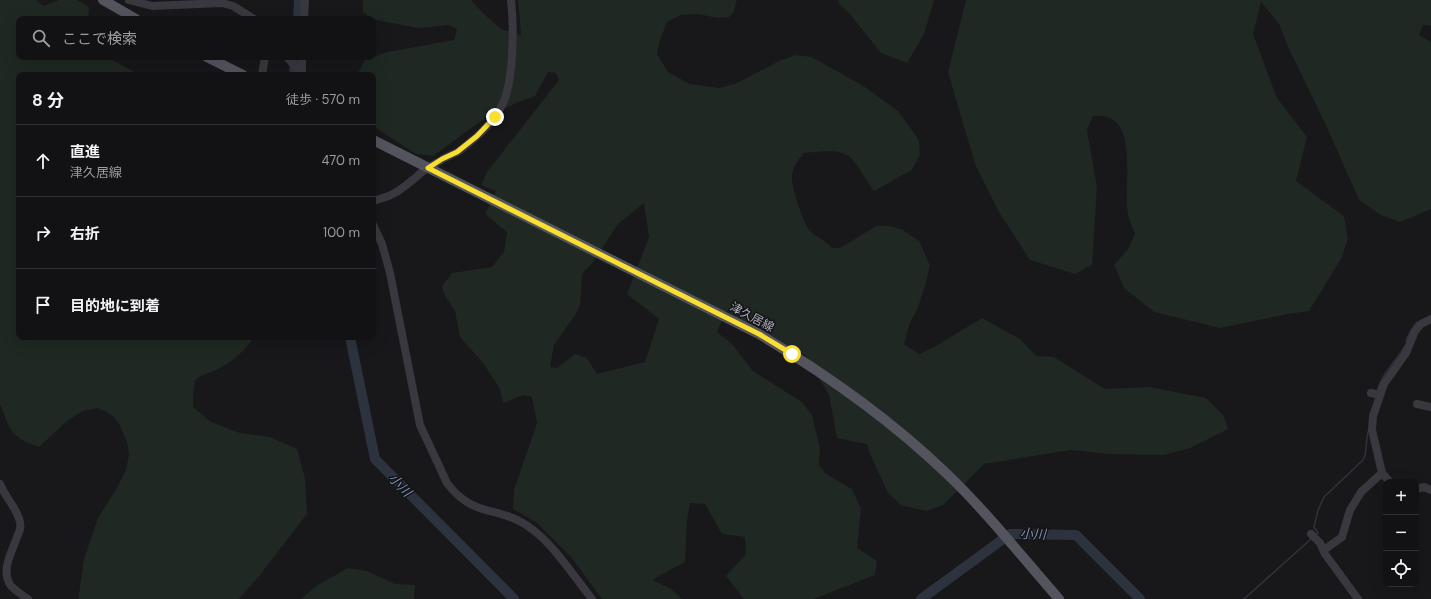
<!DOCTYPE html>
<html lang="ja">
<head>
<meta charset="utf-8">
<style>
	body { margin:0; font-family:"DM Sans","Noto Sans JP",sans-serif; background:#1f1f22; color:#f1f3f6 }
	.controls { position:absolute; right:12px; bottom:12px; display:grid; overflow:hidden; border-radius:8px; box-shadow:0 4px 16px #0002 }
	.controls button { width:36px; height:36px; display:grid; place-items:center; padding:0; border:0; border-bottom:1px solid #313134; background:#121114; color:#f1f3f6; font:20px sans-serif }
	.stop { position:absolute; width:12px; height:12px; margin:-9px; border:3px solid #f8df31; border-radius:50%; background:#fff }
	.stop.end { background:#f8df31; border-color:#fff; box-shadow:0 1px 4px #0008 }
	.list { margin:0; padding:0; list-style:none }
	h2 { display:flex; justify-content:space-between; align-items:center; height:52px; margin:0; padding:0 16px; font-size:17px }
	h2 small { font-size:13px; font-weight:400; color:#9c9da0 }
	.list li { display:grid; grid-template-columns:26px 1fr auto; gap:12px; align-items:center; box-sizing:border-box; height:72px; padding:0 16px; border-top:1px solid #313134 }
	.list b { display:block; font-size:15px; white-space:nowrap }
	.list p { margin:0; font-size:13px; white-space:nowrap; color:#9c9da0 }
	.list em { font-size:13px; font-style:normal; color:#9c9da0 }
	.icon { flex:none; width:22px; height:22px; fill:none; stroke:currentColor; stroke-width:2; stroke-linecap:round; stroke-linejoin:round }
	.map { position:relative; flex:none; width:1431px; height:599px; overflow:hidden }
	.search { position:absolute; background:#121114; box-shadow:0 4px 16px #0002; left:16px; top:16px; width:360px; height:44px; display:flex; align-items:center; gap:10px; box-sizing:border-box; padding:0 14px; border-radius:8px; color:#9c9da0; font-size:15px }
	.panel { position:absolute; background:#121114; box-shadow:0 4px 16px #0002; left:16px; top:72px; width:360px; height:268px; border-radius:8px }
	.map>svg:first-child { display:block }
	.green { fill:#1f2822; fill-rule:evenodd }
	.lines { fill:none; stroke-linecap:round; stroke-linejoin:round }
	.stream { stroke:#2d333e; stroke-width:1.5 }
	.river { stroke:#2d333e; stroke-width:10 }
	.minor { stroke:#39383f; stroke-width:8 }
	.major { stroke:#54545e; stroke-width:10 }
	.route { stroke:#f8df31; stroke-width:5 }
	.labels { text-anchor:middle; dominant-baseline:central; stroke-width:3; stroke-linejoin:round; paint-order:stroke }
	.street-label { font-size:12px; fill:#a9abba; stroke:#131215 }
	.water-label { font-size:13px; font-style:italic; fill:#7f91b6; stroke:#131215 }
</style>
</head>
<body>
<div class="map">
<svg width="1431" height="599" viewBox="0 0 1431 599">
	<rect width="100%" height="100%" fill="#18171a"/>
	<path class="green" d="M0,0H36L44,6L59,0H77L89,7L88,19H19V57H107L140,75H19V337H254C246,350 232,362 218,369C210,373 203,374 195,380L193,394V407L211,422L240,433L270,437L297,449L305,478L307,514L260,575L239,599H79V594L84,559L98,518L118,486L126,470L129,454L127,442L119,424L114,417L105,411L97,408L83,411L67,421L39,447C11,438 10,430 0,404Z
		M363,0H471L482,12L501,29L521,35L518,0H737L733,13L729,17L717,18L698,14L681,15L667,22L660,40L657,54L668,72L690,84L720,88L737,83L779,61L795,55L812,57L865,87L898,111L919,140L920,155L912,170L874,191C867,182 858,165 850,157C840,148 817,152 804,153C798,160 792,168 792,178C792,188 803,223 810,231C817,237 825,240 832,248H840L876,226H890L903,230L919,241L930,265L926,283L917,310L910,323L904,344L919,354L934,347L982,318L1020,339L1036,356L1054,357L1105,389L1150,387L1206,398L1224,416L1228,429L1190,448L1163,455L1110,454L1071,450L984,464L943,505L926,511L901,505L888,493L869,452L867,444L837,438L829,395L805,355L726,311L717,332L732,344L753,371L802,402L812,415L820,448L819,465L826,474L852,489L861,509L857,548L877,561L875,575L814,599H744L726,576L746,554L745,537L722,534L705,504L690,503L687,521L685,562L657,577L653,580L671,589L682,599H602L571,557L536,522L513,509L514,490L537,423L532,397L523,395L503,403L500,389L483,363L460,337L455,311L444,294L442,286L452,273L492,267L504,252L507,232L485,214L496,191L481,185L487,172L559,80L556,73L548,72L535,96L521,101L488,116L433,156L416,154L373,126V75H357L365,60L387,52L454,40L457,29L448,25L418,28L371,19L363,12ZM644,203L649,237L627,294L659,319L645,362L597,374L587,358L575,354L557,368L550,367L554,345L575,315L580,305L582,274L594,261L618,224Z
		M838,0H934L924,34L907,63L881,53L849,13L840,5Z
		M966,0H1431V26L1423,25L1419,35L1431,42V209L1400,222L1381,215L1359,200L1325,123L1288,47L1279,24L1261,2L1253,34L1277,98L1307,137L1296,181L1344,216L1348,239L1341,259L1309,311L1288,314L1220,328L1154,312L1124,288L1114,265L1128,249L1135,234C1133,228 1129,221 1128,214C1122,185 1142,110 1093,116L1087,130L1097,187L1092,265L1075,274L1030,260L999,212L975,164L948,72Z
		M348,568L367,571L395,584L415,585L414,599H301L316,586Z"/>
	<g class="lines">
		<path class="stream" d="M1406,341L1410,332L1417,322
			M1377,391C1382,373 1396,362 1404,347
			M1316,535L1318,533L1314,527L1318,510L1324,497L1363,460C1368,451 1365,439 1369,429
			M1244,599L1312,538"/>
		<path class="river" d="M298,19L299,0
			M294,75L295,57
			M350,337L375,459L514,599
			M921,599L1010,534H1013L1076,535L1140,599"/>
		<path class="minor" d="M129,0L152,6L222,3L233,6L254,19
			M304,19L305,0
			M287,57L303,75
			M302,74V57
			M262,75L265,57
			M373,201C380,199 387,197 393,194C404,188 413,180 422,172C427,168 434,164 440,161C446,156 453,155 459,151C475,139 494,123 502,105C514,82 514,26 511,0
			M373,225L382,244L390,273L420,425L447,483C452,490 459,497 467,502C477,509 490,511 501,514C511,517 521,521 529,527C553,543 574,577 592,599
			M1371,393L1380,395
			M1417,404L1431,407
			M1390,482L1382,473L1372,430L1373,416L1384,384L1406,353L1415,331L1421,324L1431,319
			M0,484C5,497 17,508 20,522C21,526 19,533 17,537C12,552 0,571 11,586C16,591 22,595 28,599
			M1416,489L1424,487L1431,490
			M1311,534L1320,543L1325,554L1358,599
			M1324,550L1342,537L1350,510L1355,502L1361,492L1382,473"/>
		<path class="major" d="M103,0L136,19
			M207,57L243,75
			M373,140L759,334C826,374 890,419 946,473C987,512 1022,557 1059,599"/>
	</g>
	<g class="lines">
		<path class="route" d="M495,117L477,136L457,152L442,159L428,168L727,318L759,334L792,354"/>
	</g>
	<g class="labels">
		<g class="street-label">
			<text transform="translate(752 317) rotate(28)">津久居線</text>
		</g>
		<g class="water-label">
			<text transform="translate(400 485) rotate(45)">小川</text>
			<text transform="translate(1033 534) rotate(2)">小川</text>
		</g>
	</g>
</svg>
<div class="controls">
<button>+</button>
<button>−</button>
<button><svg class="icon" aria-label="locate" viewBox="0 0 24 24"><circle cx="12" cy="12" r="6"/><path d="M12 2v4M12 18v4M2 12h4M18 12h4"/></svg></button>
</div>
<div class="stop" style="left:792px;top:354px"></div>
<div class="stop end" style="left:495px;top:117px"></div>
<div class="search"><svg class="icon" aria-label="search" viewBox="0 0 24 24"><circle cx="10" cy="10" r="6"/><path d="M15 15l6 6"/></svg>ここで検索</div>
<section class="panel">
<h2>8 分<small>徒歩 · 570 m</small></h2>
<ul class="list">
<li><svg class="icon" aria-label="ahead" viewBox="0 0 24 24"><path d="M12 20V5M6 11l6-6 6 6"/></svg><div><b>直進</b><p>津久居線</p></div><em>470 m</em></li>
<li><svg class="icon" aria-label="right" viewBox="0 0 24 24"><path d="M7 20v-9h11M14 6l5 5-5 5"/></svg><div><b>右折</b></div><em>100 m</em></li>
<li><svg class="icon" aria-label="arrive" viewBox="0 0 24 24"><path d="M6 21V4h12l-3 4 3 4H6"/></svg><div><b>目的地に到着</b></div></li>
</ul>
</section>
</div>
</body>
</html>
